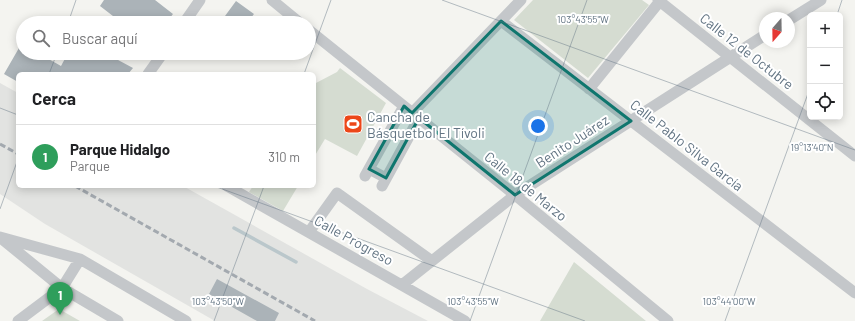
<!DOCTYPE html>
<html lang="es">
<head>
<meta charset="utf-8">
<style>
	body { margin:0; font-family:Barlow,sans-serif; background:#f6f6f6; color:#202124 }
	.controls { position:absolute; right:12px; top:12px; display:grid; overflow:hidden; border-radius:6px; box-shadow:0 2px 10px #0003 }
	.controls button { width:36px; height:36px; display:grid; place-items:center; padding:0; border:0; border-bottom:1px solid #e0e0e0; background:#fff; color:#202124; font:20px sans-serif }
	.compass { position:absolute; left:759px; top:12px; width:36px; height:36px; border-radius:50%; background:#fff; box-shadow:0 2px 10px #0003; rotate:200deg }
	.you { position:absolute; left:538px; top:126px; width:14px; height:14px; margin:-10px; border:3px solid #fff; border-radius:50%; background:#1a73e8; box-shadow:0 0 0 6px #1a73e833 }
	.badge { display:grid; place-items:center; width:26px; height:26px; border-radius:50%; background:#d93025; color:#fff; font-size:13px; font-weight:700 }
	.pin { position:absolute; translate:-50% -33px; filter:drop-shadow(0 1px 2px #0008) }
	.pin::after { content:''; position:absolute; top:21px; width:14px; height:12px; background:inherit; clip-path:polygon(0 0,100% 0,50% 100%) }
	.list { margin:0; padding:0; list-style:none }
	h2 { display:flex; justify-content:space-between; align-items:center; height:52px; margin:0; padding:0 16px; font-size:17px }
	h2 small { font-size:13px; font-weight:400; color:#757577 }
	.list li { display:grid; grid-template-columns:26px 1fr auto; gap:12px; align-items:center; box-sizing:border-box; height:64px; padding:0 16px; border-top:1px solid #e0e0e0 }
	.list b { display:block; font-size:15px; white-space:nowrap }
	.list p { margin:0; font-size:13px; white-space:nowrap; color:#757577 }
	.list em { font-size:13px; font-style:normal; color:#757577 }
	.icon { flex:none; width:22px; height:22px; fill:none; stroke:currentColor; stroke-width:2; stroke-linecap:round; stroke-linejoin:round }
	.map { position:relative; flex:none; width:855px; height:321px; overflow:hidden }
	.search { position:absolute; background:#fff; box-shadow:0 2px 10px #0003; left:16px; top:16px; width:300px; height:44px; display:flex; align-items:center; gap:10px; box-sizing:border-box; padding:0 14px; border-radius:22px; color:#757577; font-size:15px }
	.panel { position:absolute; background:#fff; box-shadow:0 2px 10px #0003; left:16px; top:72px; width:300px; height:116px; border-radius:6px }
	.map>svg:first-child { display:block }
	.built { fill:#e2e3e1 }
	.green { fill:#d5dcd1 }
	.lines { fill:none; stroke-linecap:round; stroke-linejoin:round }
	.stream { stroke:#bac7cb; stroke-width:3.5 }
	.building { fill:#abb3b8 }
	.minor { stroke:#c4c7ca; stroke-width:11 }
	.rail { stroke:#a3a9af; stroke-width:3; stroke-dasharray:6 3; stroke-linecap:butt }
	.marked { fill:#0f766e; fill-opacity:0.2; stroke:#0f766e; stroke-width:3; stroke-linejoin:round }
	.ticks { fill:none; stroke:#627483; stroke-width:1; stroke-opacity:0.45 }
	.labels { text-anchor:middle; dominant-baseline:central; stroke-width:4; stroke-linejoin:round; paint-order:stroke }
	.street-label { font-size:14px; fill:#627483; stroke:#fff }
	.poi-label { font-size:14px; fill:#627483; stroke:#fff; text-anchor:start }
	.ticks-label { font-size:10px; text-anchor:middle; fill:#627483; stroke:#fff; stroke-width:4; stroke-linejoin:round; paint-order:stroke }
</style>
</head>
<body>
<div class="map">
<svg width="855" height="321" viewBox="0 0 855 321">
	<rect width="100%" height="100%" fill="#f4f4f0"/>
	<path class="built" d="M0,83L18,93V186H183L367,289L428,321H215L45,224L0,194Z"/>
	<path class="green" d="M533,0H642L649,5L588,78L514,20Z
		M340,68L386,103L357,156L325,139L314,157V84L337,72Z
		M253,186H298L283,211L249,192Z
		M574,262L646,321H540Z
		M59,309L80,321H42Z"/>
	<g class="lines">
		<path class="stream" d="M234,228L296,262"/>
	</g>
	<path class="building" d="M104,0H155L173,14L166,23H122L100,6Z
		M236,1L254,14L247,23H235L225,16Z
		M23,41V53H38L61,66L68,53H105L133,68L128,74H18V82L4,74Z
		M217,279L279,313L275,321H257L209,294Z"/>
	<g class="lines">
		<path class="minor" d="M272,0L300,23
			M658,0L855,156
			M789,20L821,0
			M501,21L855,293
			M184,23L200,0
			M309,30L515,195L668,321
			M148,74L163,53
			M589,89L660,1
			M412,113L521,0
			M369,169L386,178
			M365,176L404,106
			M227,186L465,321
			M382,186L419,118
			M309,232L337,193L432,261
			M0,237L80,259L186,321
			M2,239L62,288L118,321
			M403,284L515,195L765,35
			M18,321L62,288L80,259"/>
		<path class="rail" d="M0,144L18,154
			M75,186L315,321"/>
	</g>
	<path class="marked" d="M501,21L631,121L515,195L419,118L386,178L369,169L404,106L412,113Z"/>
	<path class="ticks" d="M442,0L855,150M837,15L842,0M68,23L76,0M49,74L57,53M304,74L331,0M0,108L18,115M214,186L585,321M0,209L18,159M214,321L264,186M470,321L587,0M725,321L810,88"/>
	<defs>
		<g id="stadium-square" transform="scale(1)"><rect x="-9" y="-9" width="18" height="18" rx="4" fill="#ec4719" stroke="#fff"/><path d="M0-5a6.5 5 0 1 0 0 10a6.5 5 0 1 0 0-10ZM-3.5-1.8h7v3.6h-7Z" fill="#fff"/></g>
	</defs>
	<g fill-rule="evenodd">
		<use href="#stadium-square" x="353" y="124"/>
	</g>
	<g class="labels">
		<g class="street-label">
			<text transform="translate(747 51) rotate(38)">Calle 12 de Octubre</text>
			<text transform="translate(572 141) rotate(-33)">Benito Juárez</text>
			<text transform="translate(687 145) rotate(38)">Calle Pablo Silva García</text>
			<text transform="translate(526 186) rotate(39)">Calle 18 de Marzo</text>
			<text transform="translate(354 240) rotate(29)">Calle Progreso</text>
		</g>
		<g class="poi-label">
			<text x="367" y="116">Cancha de<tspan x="367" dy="16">Básquetbol El Tívoli</tspan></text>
		</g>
	</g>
	<g class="ticks-label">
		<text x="583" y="23">103°43'55"W</text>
		<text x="812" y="151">19°13'40"N</text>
		<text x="218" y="305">103°43'50"W</text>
		<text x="473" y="305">103°43'55"W</text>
		<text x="729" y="305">103°44'00"W</text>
	</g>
</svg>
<div class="controls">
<button>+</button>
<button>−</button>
<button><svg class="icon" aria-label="locate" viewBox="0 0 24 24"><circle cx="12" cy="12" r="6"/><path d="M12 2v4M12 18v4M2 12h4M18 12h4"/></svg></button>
</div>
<svg class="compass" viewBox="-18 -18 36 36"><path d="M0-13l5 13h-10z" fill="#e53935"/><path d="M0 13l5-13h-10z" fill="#757577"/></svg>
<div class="you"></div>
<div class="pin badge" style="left:60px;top:315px;background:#2e9e5b">1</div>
<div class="search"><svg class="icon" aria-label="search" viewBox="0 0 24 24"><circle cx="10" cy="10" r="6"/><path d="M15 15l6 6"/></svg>Buscar aquí</div>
<section class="panel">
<h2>Cerca<small></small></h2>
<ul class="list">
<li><span class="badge" style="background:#2e9e5b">1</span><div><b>Parque Hidalgo</b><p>Parque</p></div><em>310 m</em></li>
</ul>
</section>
</div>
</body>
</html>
